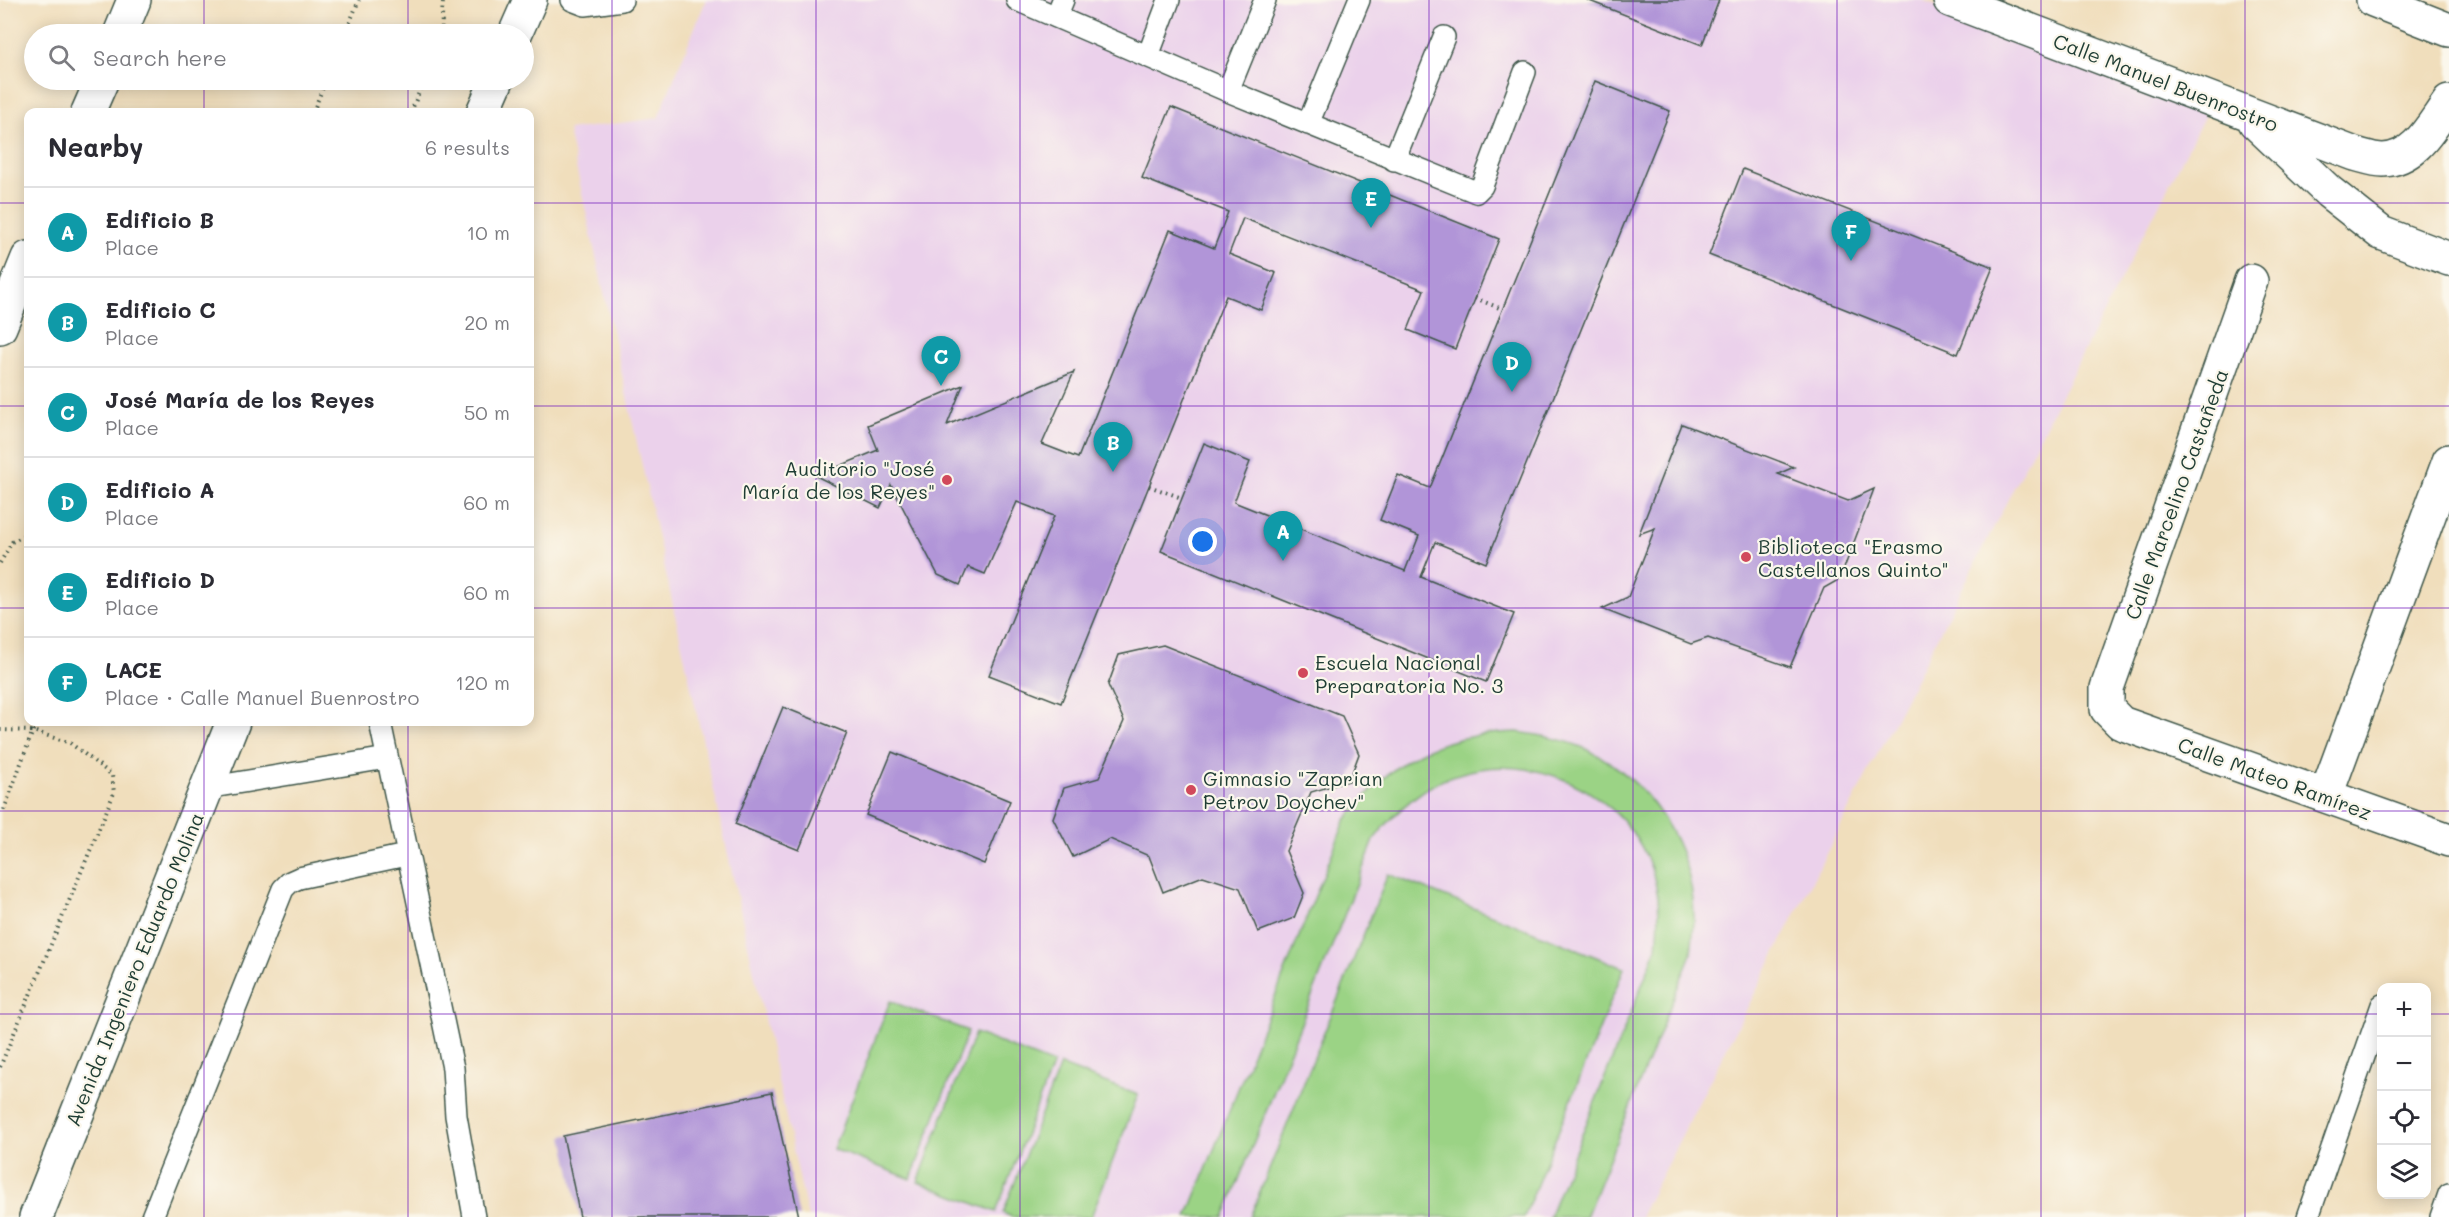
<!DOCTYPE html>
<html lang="en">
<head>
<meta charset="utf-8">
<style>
	body { margin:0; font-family:Mali,sans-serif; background:#f7f7f7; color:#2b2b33 }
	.controls { position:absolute; right:18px; bottom:18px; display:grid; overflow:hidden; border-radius:12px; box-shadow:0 3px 15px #0003 }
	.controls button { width:54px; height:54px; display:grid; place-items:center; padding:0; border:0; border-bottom:2px solid #e1e1e2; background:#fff; color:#2b2b33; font:30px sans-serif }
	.you { position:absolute; left:1203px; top:542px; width:21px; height:21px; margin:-15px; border:4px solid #fff; border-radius:50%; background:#1a73e8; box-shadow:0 0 0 9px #1a73e833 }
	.badge { display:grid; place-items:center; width:39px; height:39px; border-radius:50%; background:#1a73e8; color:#fff; font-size:20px; font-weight:700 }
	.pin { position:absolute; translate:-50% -50px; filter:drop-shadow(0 2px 3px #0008) }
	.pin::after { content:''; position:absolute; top:32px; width:21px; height:18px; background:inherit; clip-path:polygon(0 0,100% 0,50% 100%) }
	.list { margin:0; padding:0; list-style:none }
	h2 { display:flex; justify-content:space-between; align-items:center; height:78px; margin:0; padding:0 24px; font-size:26px }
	h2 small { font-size:20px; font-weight:400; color:#7c7c81 }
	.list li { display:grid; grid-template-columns:39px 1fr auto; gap:18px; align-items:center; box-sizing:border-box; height:90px; padding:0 24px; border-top:2px solid #e1e1e2 }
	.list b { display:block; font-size:22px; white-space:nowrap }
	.list p { margin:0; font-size:20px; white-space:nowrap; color:#7c7c81 }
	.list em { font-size:20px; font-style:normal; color:#7c7c81 }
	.icon { flex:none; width:33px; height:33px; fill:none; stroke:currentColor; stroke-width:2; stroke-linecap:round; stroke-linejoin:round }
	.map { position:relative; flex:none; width:2449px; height:1217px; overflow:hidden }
	.search { position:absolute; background:#fff; box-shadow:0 3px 15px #0003; left:24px; top:24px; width:510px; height:66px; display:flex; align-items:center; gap:15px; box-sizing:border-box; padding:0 21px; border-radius:33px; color:#7c7c81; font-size:22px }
	.panel { position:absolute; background:#fff; box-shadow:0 3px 15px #0003; left:24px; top:108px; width:510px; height:618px; border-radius:12px }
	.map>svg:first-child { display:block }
	.built { fill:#ebd1eb }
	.green { fill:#9bd385; stroke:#5d885c; stroke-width:1.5 }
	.building { fill:#b195d8 }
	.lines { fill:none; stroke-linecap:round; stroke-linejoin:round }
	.lane-casing { stroke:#3e5548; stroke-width:24 }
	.street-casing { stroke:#3e5548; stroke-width:36 }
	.primary-casing { stroke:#3e5548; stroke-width:36 }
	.path { stroke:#3e5548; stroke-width:4; stroke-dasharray:1.5 4.5; stroke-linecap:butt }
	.lane { stroke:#fff; stroke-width:21 }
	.street { stroke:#fff; stroke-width:33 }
	.primary { stroke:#fff; stroke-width:33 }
	.grid { fill:none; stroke:#7b2cbf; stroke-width:1.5; stroke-opacity:0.55 }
	.poi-dot { fill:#d1495b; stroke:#fbf7ec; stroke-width:2 }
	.labels { text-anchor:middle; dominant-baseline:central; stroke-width:4.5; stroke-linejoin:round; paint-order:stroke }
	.street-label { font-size:20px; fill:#1f3d34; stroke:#fbf7ec }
	.poi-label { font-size:20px; fill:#1f3d34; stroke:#fbf7ec; text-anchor:start }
</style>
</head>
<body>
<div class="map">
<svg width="2449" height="1217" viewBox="0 0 2449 1217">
	<rect width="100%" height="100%" fill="#fbf7ec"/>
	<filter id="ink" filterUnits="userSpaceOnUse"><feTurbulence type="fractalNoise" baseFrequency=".0167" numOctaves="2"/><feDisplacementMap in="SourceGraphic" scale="12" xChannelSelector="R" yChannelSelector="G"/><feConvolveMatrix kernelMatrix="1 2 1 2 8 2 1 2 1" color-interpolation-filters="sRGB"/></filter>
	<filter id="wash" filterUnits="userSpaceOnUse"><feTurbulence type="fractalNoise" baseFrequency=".008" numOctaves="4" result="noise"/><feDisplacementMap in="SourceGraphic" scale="24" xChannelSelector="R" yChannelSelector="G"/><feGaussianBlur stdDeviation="1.35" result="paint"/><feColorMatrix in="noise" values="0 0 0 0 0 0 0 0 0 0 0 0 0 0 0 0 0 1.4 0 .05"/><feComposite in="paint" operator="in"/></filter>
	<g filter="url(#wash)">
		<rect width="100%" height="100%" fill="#f0debc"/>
		<path class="built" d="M706,0H1923L2206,113L1640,1217H808L568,130L658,118Z"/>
		<path class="green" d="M1517,732C1540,735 1563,739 1584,748C1649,778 1693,847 1694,917C1694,930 1692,942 1691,954L1586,1217H1549L1657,947C1659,928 1660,910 1657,892C1643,803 1546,749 1462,773C1425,783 1398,809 1375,838L1224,1217H1187L1345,821C1394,756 1436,735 1517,732Z
			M1388,874L1624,968L1524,1217H1250Z
			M890,1001L968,1031L911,1179L833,1149Z
			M975,1033L1053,1064L996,1212L918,1182Z
			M1060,1065L1138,1095L1091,1217H1012L1003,1213Z"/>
		<g id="blocks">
			<path class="building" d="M1587,0H1719L1702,45Z
				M1595,81L1670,111L1486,563L1435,542L1421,577L1514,614L1486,682L1161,551L1204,443L1250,462L1234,502L1405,571L1419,536L1380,520L1398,475L1430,488Z
				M1171,107L1499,239L1455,349L1408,330L1424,290L1243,218L1229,254L1276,273L1261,310L1226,296L1061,703L989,675L1054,516L1017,502L985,574L968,567L960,585L938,575L891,485L880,508L816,476L878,450L868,425L963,385L947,425L1074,372L1042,444L1078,458L1170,230L1214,248L1228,212L1142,178Z
				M1743,169L1993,267L1958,354L1709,255Z
				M1682,424L1794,467L1778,474L1848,501L1874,489L1840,579L1824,588L1790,667L1708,638L1691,644L1602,609L1628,597L1655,528L1639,534Z
				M1163,645L1342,716L1359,754L1349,781L1311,792L1286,851L1304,893L1294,918L1258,932L1240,888L1203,876L1163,892L1149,856L1110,839L1073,857L1053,818L1064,788L1099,778L1124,721L1108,685L1119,655Z
				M783,707L847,733L799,850L735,824Z
				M892,752L1010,801L984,864L866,815Z
				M772,1092L799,1217H580L563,1136Z"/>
		</g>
	</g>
	<g filter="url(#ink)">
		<use href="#blocks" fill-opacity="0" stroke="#3e5548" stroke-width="1.5"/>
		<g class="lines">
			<g class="lane-casing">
				<path id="lane" d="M572,0L585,5L622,0
					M1017,0L1228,91L1476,192L1482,186L1525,72
					M1056,17L1063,0
					M1148,56L1169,0
					M1228,91L1265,0
					M1308,124L1359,0
					M1394,160L1444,37
					M380,722L453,1068L456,1116L474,1217
					M206,788L387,758
					M152,1217L283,889L290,882L299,878L406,855
					M2308,1217L2382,1005
					M2441,1217L2449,1194"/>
			</g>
			<g class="street-casing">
				<path id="street" d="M1950,0L2355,154C2363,156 2374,160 2383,160C2416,159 2432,125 2449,102
					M2373,0L2449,30
					M2255,122L2329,192L2381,233L2449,259
					M2251,281L2107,688V709L2121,723L2449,840
					M2326,795L2449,461"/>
			</g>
			<g class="primary-casing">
				<path id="primary" d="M120,34L134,0
					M515,34L530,0
					M88,112L102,80
					M483,112L497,80
					M0,327L28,258
					M36,1217L233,722"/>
			</g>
			<path class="path" d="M345,34L359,0
				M441,34L443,0
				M313,112L326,80
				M411,112L424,80
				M1475,298L1502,309
				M1149,486L1182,498
				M0,563L12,542L28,533
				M0,730L33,731L70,743L112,775L114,793L0,1067
				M4,810L36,722"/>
			<use href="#lane" class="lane"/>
			<use href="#street" class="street"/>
			<use href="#primary" class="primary"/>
		</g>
	</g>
	<path class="grid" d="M204,0V34M408,0V34M612,0V1217M816,0V1217M1020,0V1217M1224,0V1217M1429,0V1217M1633,0V1217M1837,0V1217M2041,0V1217M2245,0V1217M204,80V112M408,80V112M0,203H28M530,203H2449M0,406H28M530,406H2449M0,608H28M530,608H2449M204,722V1217M408,722V1217M0,811H2449M0,1014H2382M2426,1014H2449"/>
	<g class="poi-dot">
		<circle cx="947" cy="480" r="6"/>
		<circle cx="1746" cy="557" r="6"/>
		<circle cx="1303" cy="673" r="6"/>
		<circle cx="1191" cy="790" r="6"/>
	</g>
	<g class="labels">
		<g class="street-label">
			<text transform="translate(2166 82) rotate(21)">Calle Manuel Buenrostro</text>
			<text transform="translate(2176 494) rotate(-70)">Calle Marcelino Castañeda</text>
			<text transform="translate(2275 778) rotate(20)">Calle Mateo Ramírez</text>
			<text transform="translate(134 969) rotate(-68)">Avenida Ingeniero Eduardo Molina</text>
		</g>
		<g class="poi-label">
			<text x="935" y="468" text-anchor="end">Auditorio "José<tspan x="935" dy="23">María de los Reyes"</tspan></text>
			<text x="1758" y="546">Biblioteca "Erasmo<tspan x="1758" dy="23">Castellanos Quinto"</tspan></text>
			<text x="1315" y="662">Escuela Nacional<tspan x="1315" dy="23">Preparatoria No. 3</tspan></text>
			<text x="1203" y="778">Gimnasio "Zaprian<tspan x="1203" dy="23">Petrov Doychev"</tspan></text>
		</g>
	</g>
</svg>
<div class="controls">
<button>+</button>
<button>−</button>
<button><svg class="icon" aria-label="locate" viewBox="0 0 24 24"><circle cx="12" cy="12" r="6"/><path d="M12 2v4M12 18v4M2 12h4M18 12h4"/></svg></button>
<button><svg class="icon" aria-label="layers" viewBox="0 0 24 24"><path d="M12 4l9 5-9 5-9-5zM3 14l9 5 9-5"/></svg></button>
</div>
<div class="you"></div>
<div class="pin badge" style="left:1283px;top:561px;background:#0f9aa8">A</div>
<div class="pin badge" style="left:1113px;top:472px;background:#0f9aa8">B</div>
<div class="pin badge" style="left:941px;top:386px;background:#0f9aa8">C</div>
<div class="pin badge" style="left:1512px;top:392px;background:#0f9aa8">D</div>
<div class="pin badge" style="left:1371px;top:228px;background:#0f9aa8">E</div>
<div class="pin badge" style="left:1851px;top:261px;background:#0f9aa8">F</div>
<div class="search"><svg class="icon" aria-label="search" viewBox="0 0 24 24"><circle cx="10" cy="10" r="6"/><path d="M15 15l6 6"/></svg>Search here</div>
<section class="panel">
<h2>Nearby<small>6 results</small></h2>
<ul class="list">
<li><span class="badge" style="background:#0f9aa8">A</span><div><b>Edificio B</b><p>Place</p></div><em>10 m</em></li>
<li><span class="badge" style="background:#0f9aa8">B</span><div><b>Edificio C</b><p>Place</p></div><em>20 m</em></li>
<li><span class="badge" style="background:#0f9aa8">C</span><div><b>José María de los Reyes</b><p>Place</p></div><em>50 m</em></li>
<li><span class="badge" style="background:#0f9aa8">D</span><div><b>Edificio A</b><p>Place</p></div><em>60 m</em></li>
<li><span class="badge" style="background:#0f9aa8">E</span><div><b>Edificio D</b><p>Place</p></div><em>60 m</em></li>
<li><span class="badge" style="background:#0f9aa8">F</span><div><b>LACE</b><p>Place · Calle Manuel Buenrostro</p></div><em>120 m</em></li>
</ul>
</section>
</div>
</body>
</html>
